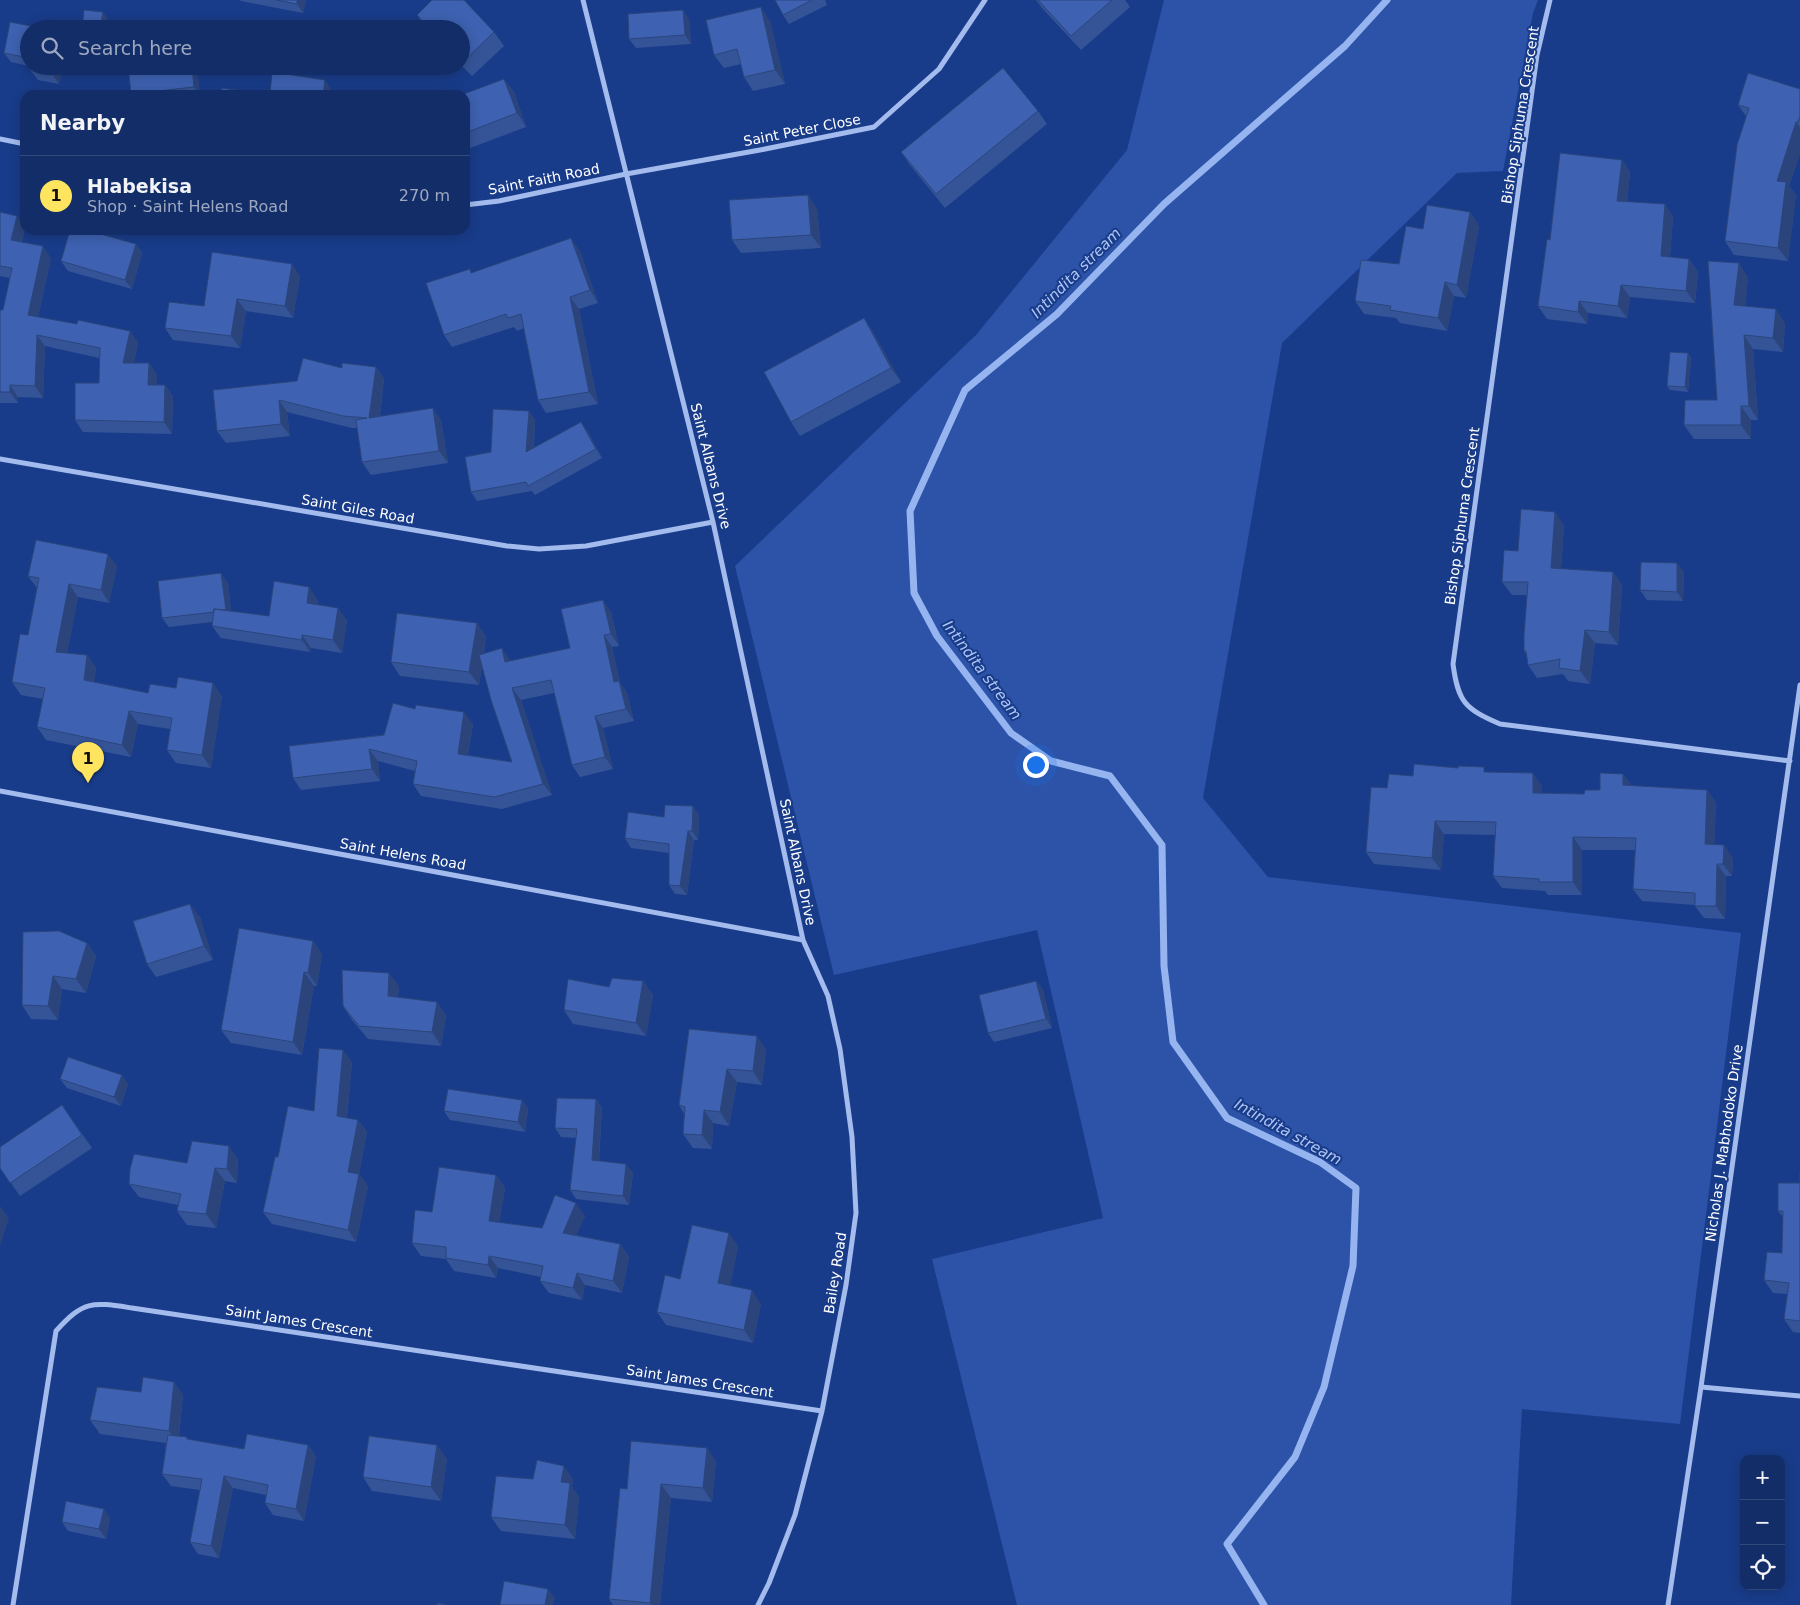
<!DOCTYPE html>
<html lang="en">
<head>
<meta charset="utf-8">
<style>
	body { margin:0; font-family:"DejaVu Sans",sans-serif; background:#203971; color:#f1f3f6 }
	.controls { position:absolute; right:15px; bottom:15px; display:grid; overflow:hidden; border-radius:10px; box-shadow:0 2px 12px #0003 }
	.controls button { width:45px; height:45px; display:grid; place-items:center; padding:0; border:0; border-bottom:1px solid #32497c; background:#132d68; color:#f1f3f6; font:25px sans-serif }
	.you { position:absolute; left:1035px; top:764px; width:18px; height:18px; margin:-12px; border:4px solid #fff; border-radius:50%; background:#1a73e8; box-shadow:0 0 0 8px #1a73e833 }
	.badge { display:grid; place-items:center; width:32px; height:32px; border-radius:50%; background:#ffe55f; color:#111; font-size:16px; font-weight:700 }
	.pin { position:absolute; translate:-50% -41px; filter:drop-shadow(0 1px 2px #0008) }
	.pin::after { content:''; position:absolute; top:26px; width:18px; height:15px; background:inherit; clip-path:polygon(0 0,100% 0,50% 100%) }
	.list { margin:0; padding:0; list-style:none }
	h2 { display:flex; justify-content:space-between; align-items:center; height:65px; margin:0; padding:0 20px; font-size:21px }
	h2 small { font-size:16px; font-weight:400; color:#9da8c0 }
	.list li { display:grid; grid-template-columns:32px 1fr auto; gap:15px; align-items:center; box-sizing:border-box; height:80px; padding:0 20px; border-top:1px solid #32497c }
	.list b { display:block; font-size:19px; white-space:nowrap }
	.list p { margin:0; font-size:16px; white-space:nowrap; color:#9da8c0 }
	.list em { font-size:16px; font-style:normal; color:#9da8c0 }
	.icon { flex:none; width:28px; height:28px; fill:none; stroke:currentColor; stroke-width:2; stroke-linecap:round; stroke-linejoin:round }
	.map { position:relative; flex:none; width:1800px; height:1605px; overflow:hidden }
	.search { position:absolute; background:#132d68; box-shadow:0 2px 12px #0003; left:20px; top:20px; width:450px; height:55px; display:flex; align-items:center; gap:12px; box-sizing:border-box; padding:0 18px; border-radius:28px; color:#9da8c0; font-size:19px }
	.panel { position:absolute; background:#132d68; box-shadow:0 2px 12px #0003; left:20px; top:90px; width:450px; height:145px; border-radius:15px }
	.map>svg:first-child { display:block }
	.green { fill:#2c53a8 }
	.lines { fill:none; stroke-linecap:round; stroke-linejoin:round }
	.stream { stroke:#95b4f0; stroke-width:7 }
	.minor { stroke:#a3bbed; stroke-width:5 }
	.wall { fill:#355498 }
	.shaded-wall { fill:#2b457c }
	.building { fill:#3e62b1; stroke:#2b457c }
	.labels { text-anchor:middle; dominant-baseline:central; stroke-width:4; stroke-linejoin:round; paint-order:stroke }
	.street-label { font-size:14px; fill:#fff; stroke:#193c8a }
	.water-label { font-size:15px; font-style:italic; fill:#aec5f5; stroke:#193c8a }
</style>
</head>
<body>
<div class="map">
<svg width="1800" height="1605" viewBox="0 0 1800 1605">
	<rect width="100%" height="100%" fill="#193c8a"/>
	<path class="green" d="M1164,0H1538L1533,13L1503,171L1457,173L1282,343L1203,798L1268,877L1741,933L1680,1424L1522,1409L1511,1605H1017L932,1259L1103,1218L1037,930L834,975L735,566L976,335L1127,150Z"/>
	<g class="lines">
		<path class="stream" d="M1264,1605L1227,1544L1295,1457L1324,1387L1353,1266L1356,1188L1320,1162L1227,1118L1173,1042L1164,966L1162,845L1110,776L1051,761L1011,733L937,636L914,593L910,511L965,390L1057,314L1164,204L1345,46L1387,0"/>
		<path class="minor" d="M583,0L713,522L803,940L828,996L840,1049L852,1137L856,1213L846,1285L822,1411L795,1515L769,1583L758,1605
			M1550,0L1537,55L1453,664C1458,702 1465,709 1500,724L1790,761
			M0,139L25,144
			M465,205L499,201L626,174L760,150L874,127L939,69L985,0
			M0,459L507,546L539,549L586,546L713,522
			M0,791L803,940
			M1701,1387L1800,1396
			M13,1605L56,1331C84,1300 92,1302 132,1308L822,1411
			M1668,1605L1701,1387L1800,685"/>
	</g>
	<path class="wall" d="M240,0H306L303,13L241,1Z
		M775,0H825L827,5L789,24L783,15Z
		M1036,0H1125L1130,7L1081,50L1042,8Z
		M417,15L494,32L504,46L472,76L461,65V29H427Z
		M689,19L691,44L636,48L629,39Z
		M770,21L785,84L753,91L744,77L741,64L724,68L714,55Z
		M29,29V66L11,62L4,53Z
		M32,66H76L74,75L62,72L59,84L38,80L31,71Z
		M128,66H197L200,95H132L131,94Z
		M504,79L514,92L526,127L465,150V95Z
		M1800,89V153L1789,186L1796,195L1788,261L1734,255L1725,241L1746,116L1738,105Z
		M442,90L445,95H429Z
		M1038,111L1047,124L945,208L910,165L901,152Z
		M1622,160L1630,172L1627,202L1665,204L1673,217L1670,257L1689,259L1698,272L1695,303L1630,297L1627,318L1588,313L1587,324L1547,319L1538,306L1550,240Z
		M817,208L821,248L741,253L732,240Z
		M0,212L17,216L25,227L22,242L51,258L38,317L138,342L134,363H149L157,375V385H165L173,397L172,434L83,432L75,420L99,383V358L45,346L43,398L18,397V403H0V310H3L10,278L0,276Z
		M1470,212L1479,226L1466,298L1454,296L1447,331L1400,323L1396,318L1364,314L1355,301L1399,264L1423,229Z
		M136,244L142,253L132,289L68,271L61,261Z
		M580,251L598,303L579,309L598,404L546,413L538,400L524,328L517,331L514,327L452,347L444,335Z
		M300,276L293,318L246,311L240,348L173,340L165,328L204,306Z
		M1748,277L1745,306L1785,323L1783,352L1753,349L1758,420H1751V439H1694L1684,425L1717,400Z
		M864,318L873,332L901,382L800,436L791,422Z
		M1688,353L1691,358L1688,392L1670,390L1667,386Z
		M376,367L384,379L380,416L441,420L448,463L371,475L362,462L357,428H352L287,412L290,436L226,443L217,431L297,381L342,368Z
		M529,411L535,420L534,448L581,422L588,432L602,458L535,495L532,491L477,501L471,492L491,452Z
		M1564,525L1561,569L1613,572L1622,585L1618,645L1595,643L1590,684L1568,681L1563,674L1537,678L1528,665L1526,654L1524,651L1527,595H1512L1502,582L1518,551Z
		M117,566L109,603L78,597L67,653L87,655L96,668L94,682L148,693L222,696L211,768L176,763L167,750L170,729L138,724L131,757L46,740L37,727L43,699L21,695L12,682L28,635L37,588L28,576Z
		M1684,572L1683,601L1647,600L1640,590Z
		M228,583L231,611L269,616L318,600V605L338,608L347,621L342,653L311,648L310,652L221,638L212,626V622L169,627L162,618Z
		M611,612L619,646L612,647L620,682L627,693L634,721L603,728L613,769L580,777L572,765L554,693L521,700L552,795L502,809L421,796L413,784L415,771L378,761L380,781L301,790L293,778L289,746L473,724L468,755L512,762L482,665L479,685L400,676L391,662L477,623L486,637L484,653L510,661L570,648Z
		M1487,772L1542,786V793L1584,794L1600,790L1623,774L1632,786L1707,790L1716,803L1714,844L1733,858L1732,876H1726L1725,919L1704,918L1695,906V905L1642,901L1633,889L1635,850H1582V895H1548L1545,891L1502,888L1493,876L1495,835L1444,834L1441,870L1374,864L1366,852L1387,788L1413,776Z
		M699,815L698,840H694L687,895L675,894L669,885V853L631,848L625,838L664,817Z
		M200,917L213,960L156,977L147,964Z
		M313,941L322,954L317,986H314L302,1055L231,1043L221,1030Z
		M87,943L96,956L86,993L62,989L58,1020L31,1019L22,1005Z
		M643,981L653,995L646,1036L573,1024L564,1010Z
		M1036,981L1043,990L1052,1028L994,1042L988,1033Z
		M399,986L398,997L437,1002L446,1016L441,1046L368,1039L352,1020L343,1006Z
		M689,1029L766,1049L762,1085L737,1082L729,1126L713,1123L712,1149L693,1148L683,1134L684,1114L679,1105Z
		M352,1062L347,1118L358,1120L367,1132L359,1174L368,1186L356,1242L272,1224L263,1212L278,1157Z
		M60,1079L128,1084L121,1106L67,1088Z
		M596,1099L602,1108L599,1161L626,1164L633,1173L629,1205L576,1199L570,1190L576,1138L561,1137L555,1128Z
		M522,1100L528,1109L525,1132L450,1120L444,1111Z
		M62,1105L92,1148L20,1196L0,1168Z
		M238,1159L237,1183L225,1181L216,1228L187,1225L177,1211L178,1205L139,1197L129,1184L187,1163Z
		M1800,1172V1333L1793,1332L1784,1319L1787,1294L1773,1293L1764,1280L1782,1253L1783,1217L1778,1211L1800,1183Z
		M496,1175L505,1188L499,1222L542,1228L585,1216L576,1235L620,1244L629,1257L622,1293L585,1285L582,1300L549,1293L540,1281L541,1277L498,1268L496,1278L454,1271L446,1259L421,1256L412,1243L432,1212Z
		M738,1246L730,1286L761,1304L753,1343L666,1325L657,1312L680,1279Z
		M174,1382L183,1395L179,1436L187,1437L188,1439L244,1449L308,1445L316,1457L304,1521L273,1515L265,1503L266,1495L233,1488L219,1558L198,1554L190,1542L200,1490L171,1486L162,1474L166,1443L100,1434L90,1420L141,1392Z
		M447,1459L441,1501L372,1491L363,1477Z
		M716,1461L712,1502L671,1498L660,1605H613L609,1599L627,1489Z
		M533,1479H573L572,1487L579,1497L575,1539L501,1531L491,1517Z
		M110,1518L106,1539L68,1531L62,1522Z"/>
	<path class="shaded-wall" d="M297,0H306L303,13L297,4Z
		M761,7L770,21L785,84L775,70Z
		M683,10L689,19L691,44L685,35Z
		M103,12L109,21L108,29H100Z
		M55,66H58L62,72L59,84L53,75Z
		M68,66H76L74,75Z
		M192,66H197L200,95L194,87Z
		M504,79L514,92L526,127L517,113Z
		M325,80L331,89V95H323Z
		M1796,122L1800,127V153L1789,186L1796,195L1788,261L1778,248L1777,181Z
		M1622,160L1630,172L1626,214L1617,201Z
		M808,195L817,208L821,248L811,235Z
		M1665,204L1673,217L1669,269L1661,256Z
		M1470,212L1479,226L1466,298L1457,285Z
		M17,216L25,227L20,251L11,240Z
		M571,238L580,251L598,303L590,290Z
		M136,244L142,253L132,289L125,280Z
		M43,246L51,258L36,326L28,315Z
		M1689,259L1698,272L1695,303L1686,291Z
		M1739,263L1748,277L1744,318L1734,305Z
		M292,264L300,276L293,318L285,306Z
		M1445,282L1454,296L1447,331L1438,318Z
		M1621,285L1630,297L1627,318L1618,306Z
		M570,297L579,309L598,404L589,392Z
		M237,299L246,311L240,348L231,336Z
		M1579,301L1588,313L1587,324L1578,312Z
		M1776,309L1785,323L1783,352L1773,338Z
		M864,318L873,332L901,382L891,368Z
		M130,331L138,342L132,375L123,363Z
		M37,335L45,346L43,398L35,386Z
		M1744,335L1753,349L1758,420L1749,406Z
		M1688,353L1691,358L1688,392L1685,387Z
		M149,363L157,375V397L148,385Z
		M376,367L384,379L378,430L369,418Z
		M10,385L18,397V403L10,392Z
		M165,385L173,397L172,434L164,422Z
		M279,400L287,412L290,436L281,424Z
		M1741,406L1751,420V439L1741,425Z
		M433,408L441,420L448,463L439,451Z
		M529,411L535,420L533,461L526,452Z
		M581,422L588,432L602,458L596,449Z
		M1555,512L1564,525L1560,581L1551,568Z
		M108,554L117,566L109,603L101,590Z
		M1677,563L1684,572L1683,601L1677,592Z
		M1613,572L1622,585L1618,645L1609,632Z
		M221,573L228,583L232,620L226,611Z
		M69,584L78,597L65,664L56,652Z
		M309,587L318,600L316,616L307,603Z
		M603,600L611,612L619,646L611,634Z
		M338,608L347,621L342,653L333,640Z
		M477,623L486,637L479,685L469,672Z
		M1585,630L1595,643L1590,684L1580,671Z
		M302,635L311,648L310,652L302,640Z
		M604,635L612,647L620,682L627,693L634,721L626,709L614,682Z
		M502,648L510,660L514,674L505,662Z
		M87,655L96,668L93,693L84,680Z
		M213,683L222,696L211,768L202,755Z
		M512,688L521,700L552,795L543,784Z
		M129,711L138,724L131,757L122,745Z
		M464,712L473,724L466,765L458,754Z
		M595,716L603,728L613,769L605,757Z
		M369,749L378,761L380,781L372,769Z
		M1533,773L1542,786V806L1533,793Z
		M1623,774L1632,786L1623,785Z
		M1707,790L1716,803L1714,857L1705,844Z
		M693,806L699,815L698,840L692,831Z
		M1435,821L1444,834L1441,870L1432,858Z
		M688,831L694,840L687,895L680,886Z
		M1573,837L1582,850V895L1573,882Z
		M1724,845L1733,858L1732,876L1723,864Z
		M1717,864L1726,876L1725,919L1716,906Z
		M190,904L200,917L213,960L204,946Z
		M313,941L322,954L317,986L308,973Z
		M87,943L96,956L86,993L76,979Z
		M304,972L314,986L302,1055L293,1042Z
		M389,973L399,986L397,1010L388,996Z
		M53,976L62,989L58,1020L48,1006Z
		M643,981L653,995L646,1036L636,1023Z
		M1036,981L1043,990L1052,1028L1046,1019Z
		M437,1002L446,1016L441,1046L432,1032Z
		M757,1036L766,1049L762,1085L753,1071Z
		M343,1050L352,1062L346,1128L337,1116Z
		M727,1069L737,1082L729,1126L720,1112Z
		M122,1075L128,1084L121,1106L114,1097Z
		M596,1099L602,1108L598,1169L592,1160Z
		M522,1100L528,1109L525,1132L518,1122Z
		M704,1110L713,1123L712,1149L702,1135Z
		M358,1120L367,1132L357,1184L348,1172Z
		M229,1146L238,1159L237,1183L227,1169Z
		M626,1164L633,1173L629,1205L623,1196Z
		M215,1168L225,1181L216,1228L206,1214Z
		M359,1174L368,1186L356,1242L348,1230Z
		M496,1175L505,1188L498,1233L489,1221Z
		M576,1203L585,1216L572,1245L563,1233Z
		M0,1206L9,1218L0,1246Z
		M729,1233L738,1246L728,1297L718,1283Z
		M620,1244L629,1257L622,1293L613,1281Z
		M489,1256L498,1268L496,1278L488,1265Z
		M577,1273L585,1285L582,1300L573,1288Z
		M752,1290L761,1304L753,1343L744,1330Z
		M174,1382L183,1395L178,1444L169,1431Z
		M308,1445L316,1457L304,1521L296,1509Z
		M437,1445L447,1459L441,1501L431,1487Z
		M707,1448L716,1461L712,1502L703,1488Z
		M564,1466L573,1479L572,1487L579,1497L575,1539L565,1525L561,1482Z
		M224,1476L233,1488L219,1558L211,1546Z
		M661,1484L671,1498L660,1605H651L650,1603Z
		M104,1509L110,1518L106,1539L99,1529Z
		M548,1589L555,1598L553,1605H545Z"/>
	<path class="building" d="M276,0H297V4Z
		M432,0H464L494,32L463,62L461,61V29H430L417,15Z
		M775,0H812L783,15Z
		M1038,0H1112L1071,36Z
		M761,7L775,70L744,77L737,49L714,55L706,20Z
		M84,10L103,12L100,29H82Z
		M683,10L685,35L629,39L628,14Z
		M10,22L46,29H29V58L4,53Z
		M32,66H55L53,75L31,71Z
		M128,66H192L194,87L131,94Z
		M1003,68L1038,111L936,194L901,152Z
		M272,72L325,80L323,95H270Z
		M1748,73L1800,89V116L1798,122H1796L1777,181L1786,182L1778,248L1725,241L1737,145L1749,108L1738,105Z
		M504,79L517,113L465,133V95H461Z
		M222,88L242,91L241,95H221Z
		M442,90L436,95H429Z
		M1560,153L1622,160L1617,201L1665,204L1661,256L1689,259L1686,291L1621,285L1618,306L1579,301L1578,312L1538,306L1547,239L1550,240Z
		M808,195L811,235L732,240L729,200Z
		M1427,205L1470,212L1457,285L1445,282L1438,318L1390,310L1391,306L1355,301L1361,260L1399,264L1406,226L1423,229Z
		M0,212L17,216L11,240L43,246L28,315L77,324L78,320L130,331L123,363H149L148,385H165L164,422L75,420V383H99L100,348L37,335L35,386L10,385V392H0V310H3L12,268L0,266Z
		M70,230H86L136,244L125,280L61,261Z
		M571,238L590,290L570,297L589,392L538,400L521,314L508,318L506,314L444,335L426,283L470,269L471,273Z
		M212,252L292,264L285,306L237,299L231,336L165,328L169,302L204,306Z
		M1708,261L1739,263L1734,305L1776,309L1773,338L1744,335L1749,406H1741V425H1684L1685,400H1717Z
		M864,318L891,368L791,422L764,372Z
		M1670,352L1688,353L1685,387L1667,386Z
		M303,358L342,368V363L376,367L369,418L433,408L439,451L362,462L356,420L367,418L343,416L279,400L281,424L217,431L213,390L297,381Z
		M493,409L529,411L526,452L581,422L596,449L528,486L526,482L471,492L465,457L491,452Z
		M1521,509L1555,512L1551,568L1613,572L1609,632L1585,630L1580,671L1559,668L1560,659L1528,665L1526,651H1524V635L1528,582H1502L1504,550L1518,551Z
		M36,540L108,554L101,590L69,584L56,652L87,655L84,680L148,693L150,684L176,688L178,677L213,683L202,755L167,750L172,718L129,711L122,745L37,727L45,688L12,682L20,634L28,635L39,578L28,576Z
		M1641,562L1677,563V592L1640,590Z
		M221,573L226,610L214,609V612L162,618L158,581Z
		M274,581L309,587L307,603L338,608L333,640L302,635V640L212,626L214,609L269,616Z
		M603,600L611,634L604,635L614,682L619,681L626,709L595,716L605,757L572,765L551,680L512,688L543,784L494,797L413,784L417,761L369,749L372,769L293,778L289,746L384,735L393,703L415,709L416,705L464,712L458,754L512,762L491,700L479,655L502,648L505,662L570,648L561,609Z
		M397,613L477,623L469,672L391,662Z
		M1414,764L1458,768V766L1484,767V772L1533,773V793L1584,794L1585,790H1600V773L1623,774V785L1707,790L1705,844L1724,845L1723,864H1717L1716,906H1695V893L1633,889L1636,838L1573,837V882H1539V879L1493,876L1496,822L1435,821L1432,858L1366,852L1371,787L1387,788L1389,774L1413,776Z
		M665,805L693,806L692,831H688L680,886L669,885V844L625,838L628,812L664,817Z
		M190,904L204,946L147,964L133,921Z
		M239,928L313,941L308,973L304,972L293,1042L221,1030Z
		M59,931L87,943L76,979L53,976L48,1006L22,1005L23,932Z
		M342,970L389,973L388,996L437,1002L432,1032L359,1026L343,1006Z
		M612,978L643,981L636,1023L564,1010L568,979L609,987Z
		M1036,981L1046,1019L988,1033L979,995Z
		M689,1029L757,1036L753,1071L727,1069L720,1112L704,1110L702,1135L683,1134L685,1107L679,1105Z
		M319,1048L343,1050L337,1116L358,1120L348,1172L359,1174L348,1230L263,1212L275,1157H278L288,1106L314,1111Z
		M68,1057L122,1075L114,1097L60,1079Z
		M448,1089L522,1100L518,1122L444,1111Z
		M557,1098L596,1099L592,1160L626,1164L623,1196L570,1190L577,1129L555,1128Z
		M62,1105L82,1135L10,1183L0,1168V1147Z
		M192,1141L229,1146L227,1169L215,1168L206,1214L177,1211L181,1194L129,1184L130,1169L134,1154L187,1163Z
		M439,1167L496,1175L489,1221L542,1228L555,1195L576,1203L563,1233L620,1244L613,1281L577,1273L573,1288L540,1281L543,1266L489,1256L488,1265L446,1258V1247L412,1243L415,1210L432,1212Z
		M1800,1172V1321L1784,1319L1789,1283L1764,1280L1767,1252L1782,1253L1783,1211H1778V1183H1800Z
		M692,1225L729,1233L718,1283L752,1290L744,1330L657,1312L665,1275L680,1279Z
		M143,1377L174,1382L169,1431L90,1420L97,1387L141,1392Z
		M247,1434L308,1445L296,1509L265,1503L268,1485L224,1476L211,1546L190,1542L202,1479L162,1474L168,1435L187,1437V1439L244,1449Z
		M369,1436L437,1445L431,1487L363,1477Z
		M631,1441L707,1448L703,1488L661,1484L650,1603L609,1599L620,1488L627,1489Z
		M537,1460L564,1466L561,1482L570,1483L565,1525L491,1517L496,1476L533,1479Z
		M66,1501L104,1509L99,1529L62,1522Z
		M504,1581L548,1589L545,1605H500Z
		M437,1603L447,1605H437Z"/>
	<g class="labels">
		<g class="street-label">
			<text transform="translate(1520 115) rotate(-81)">Bishop Siphuma Crescent</text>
			<text transform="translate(802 130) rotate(-11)">Saint Peter Close</text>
			<text transform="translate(544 179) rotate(-11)">Saint Faith Road</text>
			<text transform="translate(711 466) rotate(76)">Saint Albans Drive</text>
			<text transform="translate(358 509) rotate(10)">Saint Giles Road</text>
			<text transform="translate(1462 516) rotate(-82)">Bishop Siphuma Crescent</text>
			<text transform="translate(403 854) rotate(10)">Saint Helens Road</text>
			<text transform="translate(798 862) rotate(78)">Saint Albans Drive</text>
			<text transform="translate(1724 1143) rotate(-82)">Nicholas J. Mabhodoko Drive</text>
			<text transform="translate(835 1273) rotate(-81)">Bailey Road</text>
			<text transform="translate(299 1321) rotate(9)">Saint James Crescent</text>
			<text transform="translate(700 1381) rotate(9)">Saint James Crescent</text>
		</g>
		<g class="water-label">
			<text transform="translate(1076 273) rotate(-45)">Intindita stream</text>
			<text transform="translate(982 670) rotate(53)">Intindita stream</text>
			<text transform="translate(1288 1132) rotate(29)">Intindita stream</text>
		</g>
	</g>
</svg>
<div class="controls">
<button>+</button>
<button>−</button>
<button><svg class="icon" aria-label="locate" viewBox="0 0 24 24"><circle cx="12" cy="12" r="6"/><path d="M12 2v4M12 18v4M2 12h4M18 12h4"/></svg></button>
</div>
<div class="you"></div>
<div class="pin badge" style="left:88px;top:783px">1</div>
<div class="search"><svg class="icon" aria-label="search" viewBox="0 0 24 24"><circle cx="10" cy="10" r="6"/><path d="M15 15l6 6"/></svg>Search here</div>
<section class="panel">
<h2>Nearby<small></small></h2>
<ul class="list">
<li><span class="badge">1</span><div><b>Hlabekisa</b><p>Shop · Saint Helens Road</p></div><em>270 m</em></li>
</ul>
</section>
</div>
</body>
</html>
